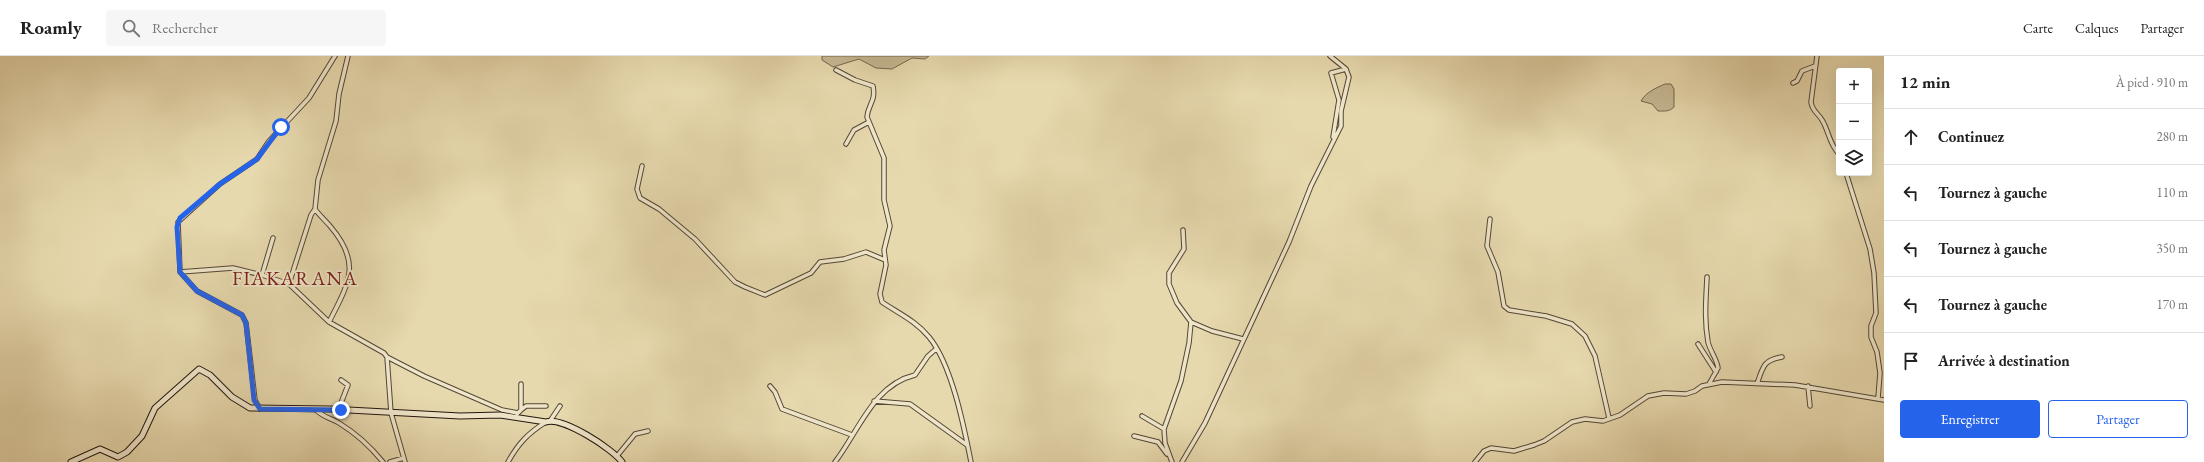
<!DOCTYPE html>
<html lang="fr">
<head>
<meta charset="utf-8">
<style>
	body { margin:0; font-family:"EB Garamond",serif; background:#f6f6f6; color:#222 }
	.controls { position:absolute; right:12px; top:12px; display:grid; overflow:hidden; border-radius:4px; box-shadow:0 4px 16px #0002 }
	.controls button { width:36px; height:36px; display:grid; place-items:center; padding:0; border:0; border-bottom:1px solid #e0e0e0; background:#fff; color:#222; font:20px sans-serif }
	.stop { position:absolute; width:12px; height:12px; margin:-9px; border:3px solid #2563eb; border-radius:50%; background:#fff }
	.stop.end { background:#2563eb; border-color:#fff; box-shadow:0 1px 4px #0008 }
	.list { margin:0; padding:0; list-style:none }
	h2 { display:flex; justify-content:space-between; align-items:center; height:52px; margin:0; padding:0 16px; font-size:17px }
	h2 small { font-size:13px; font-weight:400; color:#767676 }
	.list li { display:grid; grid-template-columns:26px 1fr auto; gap:12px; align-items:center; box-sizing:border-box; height:56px; padding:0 16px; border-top:1px solid #e0e0e0 }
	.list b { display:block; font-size:15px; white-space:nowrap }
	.list em { font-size:13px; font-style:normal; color:#767676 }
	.actions { display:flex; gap:8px; padding:12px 16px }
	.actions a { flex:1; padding:9px 0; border:1px solid #2563eb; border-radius:4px; text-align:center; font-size:14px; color:#2563eb }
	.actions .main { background:#2563eb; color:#fff }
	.icon { flex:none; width:22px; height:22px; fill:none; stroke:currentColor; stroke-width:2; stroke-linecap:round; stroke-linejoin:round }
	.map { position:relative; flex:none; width:1884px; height:406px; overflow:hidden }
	header { display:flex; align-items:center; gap:24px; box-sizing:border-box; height:56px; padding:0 20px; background:#fff; border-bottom:1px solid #e0e0e0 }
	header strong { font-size:19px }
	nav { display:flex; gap:22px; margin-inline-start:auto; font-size:14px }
	.search { width:280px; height:36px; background:#f6f6f6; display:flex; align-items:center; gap:10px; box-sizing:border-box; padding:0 14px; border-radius:4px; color:#767676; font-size:15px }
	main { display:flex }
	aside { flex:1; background:#fff }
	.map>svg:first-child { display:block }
	.green { fill:#c6b893; stroke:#746750 }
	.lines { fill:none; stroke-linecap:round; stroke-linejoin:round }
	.street-casing { stroke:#544736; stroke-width:5.5 }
	.secondary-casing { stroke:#23160e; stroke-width:7 }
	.street { stroke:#efe6ca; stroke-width:3.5 }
	.secondary { stroke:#efe6ca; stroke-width:5 }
	.route { stroke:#2563eb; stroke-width:5 }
	.labels { text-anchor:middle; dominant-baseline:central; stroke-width:3.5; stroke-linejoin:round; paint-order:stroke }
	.quarter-label { font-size:20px; letter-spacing:1px; fill:#7a1f14; stroke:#efe6ca }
</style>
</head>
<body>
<header>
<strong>Roamly</strong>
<div class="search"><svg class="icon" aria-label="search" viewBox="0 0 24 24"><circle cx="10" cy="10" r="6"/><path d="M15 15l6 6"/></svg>Rechercher</div>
<nav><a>Carte</a><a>Calques</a><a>Partager</a></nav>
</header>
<main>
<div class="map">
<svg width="1884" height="406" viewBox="0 0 1884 406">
	<rect width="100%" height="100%" fill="#e7d9ae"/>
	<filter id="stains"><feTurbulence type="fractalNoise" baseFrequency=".005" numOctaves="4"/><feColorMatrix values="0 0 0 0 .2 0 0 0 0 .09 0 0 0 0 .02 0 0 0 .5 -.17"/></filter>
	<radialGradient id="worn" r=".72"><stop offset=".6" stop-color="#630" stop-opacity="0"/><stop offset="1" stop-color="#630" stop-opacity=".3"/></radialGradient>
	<path class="green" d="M822,0H929L925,3L912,2L892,13L876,12L859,3L833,11L822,4Z
		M1665,28H1671L1674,33V51C1669,56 1664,55 1658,55L1652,48L1641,45C1646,36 1656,32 1665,28Z"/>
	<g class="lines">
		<g class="street-casing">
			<path id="street" d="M348,0L339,38L336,65L318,124L315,153C319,159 325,164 330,170C362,207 349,227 329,266L384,297L387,301L391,357L405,406
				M1817,0L1811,46C1812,55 1818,57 1822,64C1829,75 1829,88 1839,98
				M836,14L855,24L873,30C876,46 868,48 867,61L884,102V144L890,170L884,194L886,209L880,238L882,246C898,257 916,265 929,281C952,309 964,371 971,406
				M1793,27L1797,25L1802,15L1815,10
				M1333,81L1339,44L1331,17L1346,13
				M846,88L854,74L869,66
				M642,110L637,133L640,142L659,153L695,183L735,226L745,231L765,239L811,217L820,206L844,203L866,196L885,204
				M1846,117L1870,193L1874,217L1876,257L1871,270V281L1877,296L1880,317L1878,342
				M1490,163L1487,190L1498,216L1504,250L1509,254L1546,260L1572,268L1585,280L1595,300L1609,362
				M180,216L233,212L262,219L289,228L329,266
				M262,219L273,182
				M1707,221C1706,243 1704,263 1708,286C1710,295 1717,303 1718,312L1709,328
				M289,228L311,159L315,153
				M1191,266L1212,275L1243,283
				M1698,288L1716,316
				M387,301L424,320L502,354L518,357
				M1757,328C1763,311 1763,304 1782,301
				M770,330L775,336L782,353L852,379
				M1808,330L1810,350
				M874,345L910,348L967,389
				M260,353L255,344L246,267L242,259L197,235L180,216L178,166L220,128L257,103L269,85L309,42L335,0
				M315,353C322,361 331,362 339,367C357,378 370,390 383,406
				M341,354V347L348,329L341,324
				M521,354L526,350H546
				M517,358L521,354V328
				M1142,360L1164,373
				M550,365L560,350
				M1134,380L1158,386L1167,398
				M617,400L635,378L648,375
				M390,406L404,402
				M508,406C518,388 528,377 546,366
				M835,406C859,375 873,329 915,319L928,300L936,293
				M1172,406L1165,387L1164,373L1181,325L1189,287L1191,266L1177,247L1169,228V217L1184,193L1183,174
				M1182,406L1205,367L1289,186L1311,130L1341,70V55L1349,21L1346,13L1330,0
				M1475,406L1484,395L1491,392L1514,395L1534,389L1544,385L1572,366L1585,363L1603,365L1620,359L1648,340L1664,337L1686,338L1695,335L1702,330L1722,326L1795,329L1884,344"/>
		</g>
		<g class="secondary-casing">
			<path id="secondary" d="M71,406L100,393L118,401L127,396L142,380L155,352L199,313L210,319L232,341L250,352L330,353L460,360L500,359L546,366C562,360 613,393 622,406"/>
		</g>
		<use href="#street" class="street"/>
		<use href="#secondary" class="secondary"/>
	</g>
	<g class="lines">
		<path class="route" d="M281,71L257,103L220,128L180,162L177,171L180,216L197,235L242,259L246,267L254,344L260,353L341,354"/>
	</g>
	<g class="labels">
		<g class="quarter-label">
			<text x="295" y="222">FIAKARANA</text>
		</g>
	</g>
	<rect width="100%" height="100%" filter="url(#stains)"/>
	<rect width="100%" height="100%" fill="url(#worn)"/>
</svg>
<div class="controls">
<button>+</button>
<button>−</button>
<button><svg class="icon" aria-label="layers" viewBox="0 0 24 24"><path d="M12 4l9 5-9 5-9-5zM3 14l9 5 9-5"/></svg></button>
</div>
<div class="stop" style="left:281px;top:71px"></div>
<div class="stop end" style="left:341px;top:354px"></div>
</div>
<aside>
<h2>12 min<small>À pied · 910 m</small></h2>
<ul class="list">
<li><svg class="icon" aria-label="ahead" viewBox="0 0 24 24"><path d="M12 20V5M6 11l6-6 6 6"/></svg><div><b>Continuez</b></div><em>280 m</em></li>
<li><svg class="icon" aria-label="left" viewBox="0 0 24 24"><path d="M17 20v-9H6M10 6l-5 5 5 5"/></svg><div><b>Tournez à gauche</b></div><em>110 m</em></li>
<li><svg class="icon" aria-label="left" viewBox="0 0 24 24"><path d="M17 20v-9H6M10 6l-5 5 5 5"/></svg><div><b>Tournez à gauche</b></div><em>350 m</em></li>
<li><svg class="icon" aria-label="left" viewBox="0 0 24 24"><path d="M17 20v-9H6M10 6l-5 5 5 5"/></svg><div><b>Tournez à gauche</b></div><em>170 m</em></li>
<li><svg class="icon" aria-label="arrive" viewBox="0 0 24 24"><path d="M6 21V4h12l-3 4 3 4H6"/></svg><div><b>Arrivée à destination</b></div></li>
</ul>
<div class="actions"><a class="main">Enregistrer</a><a>Partager</a></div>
</aside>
</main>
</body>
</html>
